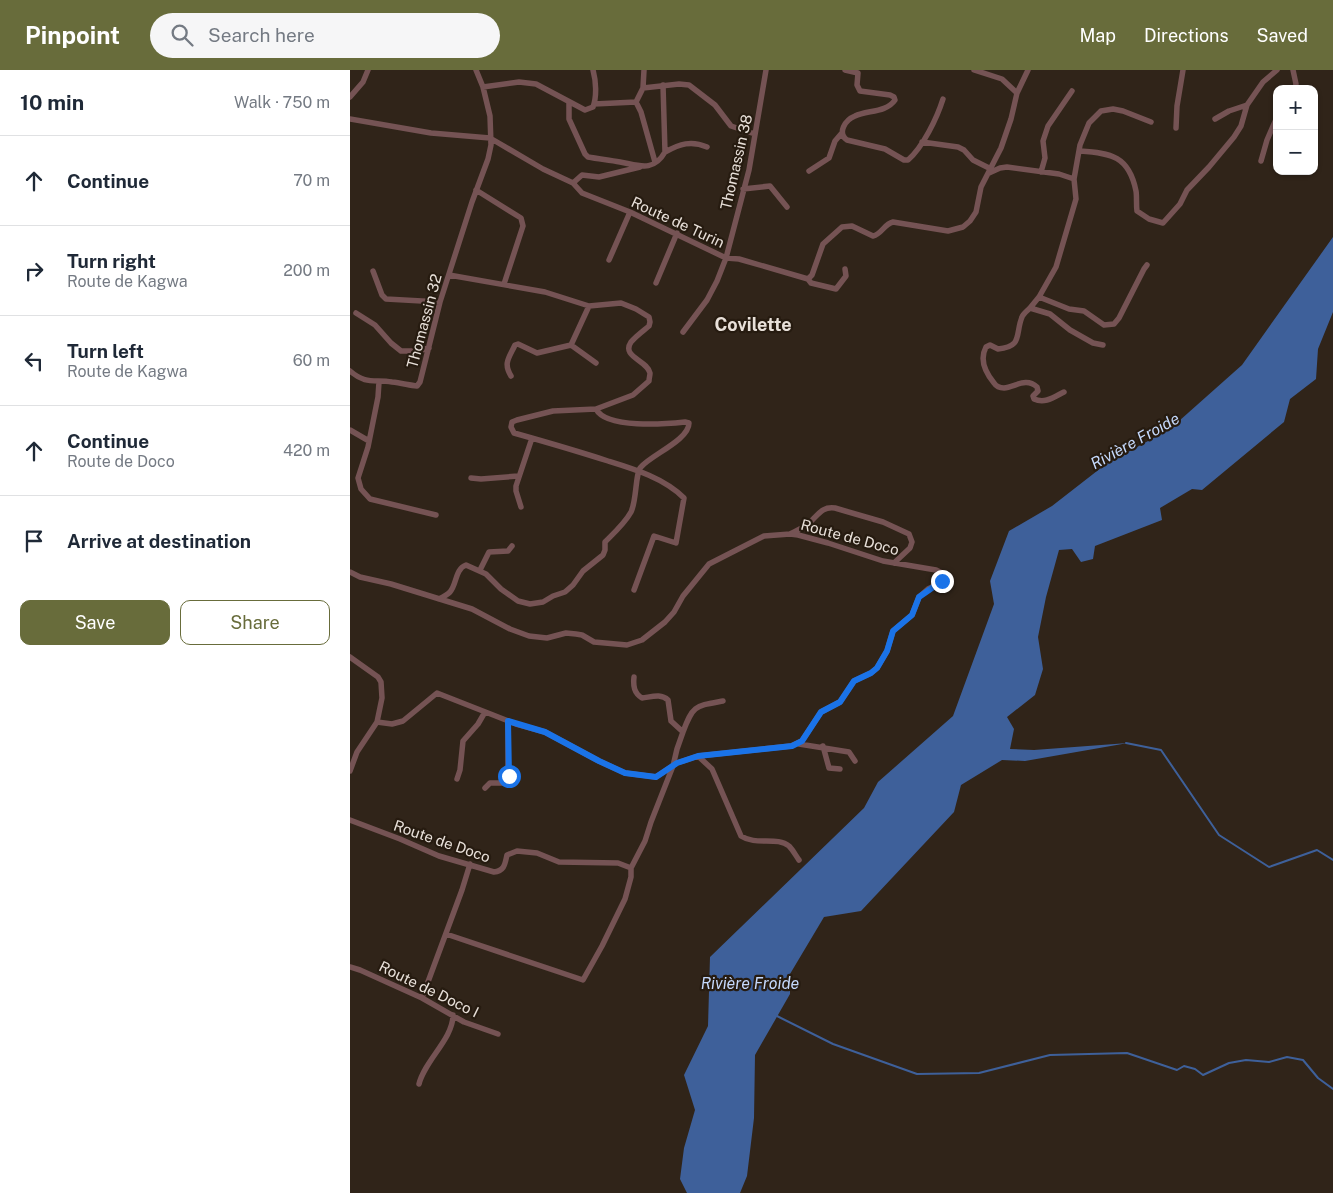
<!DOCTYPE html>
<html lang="en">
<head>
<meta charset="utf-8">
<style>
	body { margin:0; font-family:"Public Sans",sans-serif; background:#f6f6f7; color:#1f2937 }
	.controls { position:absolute; right:15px; top:15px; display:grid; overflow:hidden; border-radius:10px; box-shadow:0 1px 4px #0004 }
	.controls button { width:45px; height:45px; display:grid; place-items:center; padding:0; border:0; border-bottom:1px solid #e0e1e3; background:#fff; color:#1f2937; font:25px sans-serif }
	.stop { position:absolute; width:15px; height:15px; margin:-11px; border:4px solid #1a73e8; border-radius:50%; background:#fff }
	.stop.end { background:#1a73e8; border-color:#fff; box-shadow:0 1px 5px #0008 }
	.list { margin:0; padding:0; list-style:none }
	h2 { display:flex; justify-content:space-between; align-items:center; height:65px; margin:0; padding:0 20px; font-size:21px }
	h2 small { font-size:16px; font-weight:400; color:#747a83 }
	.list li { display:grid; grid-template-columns:32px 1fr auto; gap:15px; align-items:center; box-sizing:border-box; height:90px; padding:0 20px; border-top:1px solid #e0e1e3 }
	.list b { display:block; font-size:19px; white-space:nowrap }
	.list p { margin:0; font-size:16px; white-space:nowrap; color:#747a83 }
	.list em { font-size:16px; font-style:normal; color:#747a83 }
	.actions { display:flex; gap:10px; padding:15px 20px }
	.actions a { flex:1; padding:11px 0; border:1px solid #686c3b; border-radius:10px; text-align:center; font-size:18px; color:#686c3b }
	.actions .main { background:#686c3b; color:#fff }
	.icon { flex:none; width:28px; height:28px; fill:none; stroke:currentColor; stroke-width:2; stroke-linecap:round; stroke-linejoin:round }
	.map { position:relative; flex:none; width:983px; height:1123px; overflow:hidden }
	header { display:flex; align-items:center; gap:30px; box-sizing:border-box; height:70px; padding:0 25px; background:#686c3b; color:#fff }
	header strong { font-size:24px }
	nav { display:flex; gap:28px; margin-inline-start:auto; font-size:18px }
	.search { width:350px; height:45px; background:#f6f6f7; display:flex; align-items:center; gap:12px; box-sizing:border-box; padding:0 18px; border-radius:28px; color:#747a83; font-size:19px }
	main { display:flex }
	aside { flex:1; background:#fff }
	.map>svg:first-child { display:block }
	.water { fill:#3e609a }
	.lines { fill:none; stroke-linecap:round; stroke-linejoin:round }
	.stream { stroke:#3e609a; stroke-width:2 }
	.street { stroke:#755354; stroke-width:5.5 }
	.route { stroke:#1a73e8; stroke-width:6 }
	.labels { text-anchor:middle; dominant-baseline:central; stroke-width:4.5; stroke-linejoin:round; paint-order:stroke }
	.street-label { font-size:15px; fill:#e8e0d9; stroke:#261b10 }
	.water-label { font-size:16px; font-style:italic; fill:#c5d9fc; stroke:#261b10 }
	.quarter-label { font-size:18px; font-weight:bold; fill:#e8e0d9; stroke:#261b10 }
</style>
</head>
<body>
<header>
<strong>Pinpoint</strong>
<div class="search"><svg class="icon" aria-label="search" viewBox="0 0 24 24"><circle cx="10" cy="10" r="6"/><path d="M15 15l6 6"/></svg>Search here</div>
<nav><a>Map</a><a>Directions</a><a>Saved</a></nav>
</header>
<main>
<aside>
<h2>10 min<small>Walk · 750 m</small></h2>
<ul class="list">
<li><svg class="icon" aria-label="ahead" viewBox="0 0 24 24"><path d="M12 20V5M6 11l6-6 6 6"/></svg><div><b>Continue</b></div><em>70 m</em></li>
<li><svg class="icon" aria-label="right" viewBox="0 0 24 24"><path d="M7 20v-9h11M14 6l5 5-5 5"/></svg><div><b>Turn right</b><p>Route de Kagwa</p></div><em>200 m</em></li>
<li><svg class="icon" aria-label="left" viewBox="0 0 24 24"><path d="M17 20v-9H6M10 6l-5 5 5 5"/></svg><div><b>Turn left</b><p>Route de Kagwa</p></div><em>60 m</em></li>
<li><svg class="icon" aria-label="ahead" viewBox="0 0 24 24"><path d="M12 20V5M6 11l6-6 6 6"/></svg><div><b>Continue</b><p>Route de Doco</p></div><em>420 m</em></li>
<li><svg class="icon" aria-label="arrive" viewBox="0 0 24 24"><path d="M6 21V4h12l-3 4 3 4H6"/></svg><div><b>Arrive at destination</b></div></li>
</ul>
<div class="actions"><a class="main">Save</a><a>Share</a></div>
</aside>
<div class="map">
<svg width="983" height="1123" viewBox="0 0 983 1123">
	<rect width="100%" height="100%" fill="#302419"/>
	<path class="water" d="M983,167V242L968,279L966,309L940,329L934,352L852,420L842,419L810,438L812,450L745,476L743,489L731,492L722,479L709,480L696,527L688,567L693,599L685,625L657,647L664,659L660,679L684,680L778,673L675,691L652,690L611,715L604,742L511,841L474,847L440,904V924L405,985L404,1048L397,1106L390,1123H337L330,1109L334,1078L345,1040L334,1005L358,956L360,887L514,738L528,712L603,646L644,534L640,511L659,461L702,436L756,394L820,359L892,295Z"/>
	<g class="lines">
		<path class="stream" d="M776,673L811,680L869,765L919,797L967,780L983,790
			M427,946L483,974L567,1004L629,1003L700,985L777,983L827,1000L834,996L845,999L853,1005L879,993L896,990L919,992L937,987L953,990L968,1008L983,1019"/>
		<path class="street" d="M495,0L508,3L507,15L510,21L540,25L544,27L545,30C536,43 517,40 505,46C495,50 487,63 497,70L535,79L554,90H558C573,77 587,48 593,29
			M943,0L946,14L945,19
			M133,17L169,12L186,14L235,40L243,37C247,26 246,11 243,0
			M293,18L329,14L339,15L365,35L381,56L405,64
			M667,23L678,0
			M0,27L13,12L18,0
			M219,32V49L235,84L238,87C249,89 259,90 270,92C288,95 303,103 315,82L313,15
			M286,32L291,42L305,92
			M244,34L286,32L293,18L294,0
			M897,35L913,12L927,0
			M0,49L81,63L140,68L193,99L223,113L232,123L280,142L376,188L389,189L458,209L462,205L473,174L492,157L502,156L523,166C532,164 534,154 543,152L598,161L613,157L620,151L626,142L631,117L651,78L661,49L667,23L652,9L624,0
			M826,58L827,36L833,0
			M572,72L608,77L614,80L623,90L641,99
			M730,81C761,83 779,86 786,121C787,127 786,134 787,141L799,149L813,153L830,134L837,120L859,97L884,67L891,56L897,35L879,41L865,49
			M315,82C330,74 341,70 357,77
			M911,91L917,70L927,47
			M459,101L479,88L485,71L491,64
			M691,102L695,88L693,71L698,56L722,21
			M639,103L650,98L657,97L709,104L724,109
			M223,113L232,105L249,107L290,97
			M393,119L420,116L437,137
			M126,120L171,148L173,156L154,214
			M259,190L280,142
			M23,201L32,225L36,229L90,232
			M458,209L461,213L486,219L496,206L495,199
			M306,213L327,163
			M689,227L719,239L734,241L754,255L764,254L769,248L794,199L797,195
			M680,238C677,241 673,244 672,247C665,264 673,277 648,279L640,275L636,277C629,290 635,302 644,313C646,316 649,318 654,318C665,317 676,307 687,317L688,321L683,326L684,329C695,334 704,327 714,322
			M6,243L25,255L41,273L51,281H67L79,278
			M333,262L357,230L367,211L376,188L399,100L416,0
			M221,275L239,236
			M753,275L743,273L720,260L700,244L680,238L689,227L706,197L726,129L724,109L730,75L739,53L751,41L763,39L773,41L801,52
			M0,301C16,315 25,309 42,312C51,313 59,315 67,316L70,312L90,232L122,132L138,89L141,75L140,46L133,17L126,0
			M161,306C153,293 159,288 165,275L168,274L187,283L221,275L246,293
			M29,312L28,327L18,377L8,408L11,419L20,429L86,445
			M246,339L203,341L167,350L162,352L161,357L164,363C196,372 227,381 258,391C284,399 314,408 334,428L326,473L304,466L284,520
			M0,360L19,371
			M121,408L131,409L168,406
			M171,437L166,421V416L182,368
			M440,464C446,461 453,458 458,454C468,446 471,436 485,438L533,452L559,464L562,472L560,478L544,493
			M130,500L139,482L158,481L162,476
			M0,502L10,507L41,514L122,539L160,559L179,566L197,568L216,563L226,564L232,565L244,572L277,575L292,570L315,552L324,542L333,526L359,494L414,466L440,464L448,465L478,473L533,491L586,500L592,503L593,507L590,513L578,519L569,527L562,545L543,561L537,581L527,598L521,603L504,611L490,632L471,642L452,671L441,676L348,686
			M89,529C93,527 97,525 100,522C107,514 105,499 116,495L136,504L151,519L168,531L180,534L193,532L203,526L215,522L223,515L233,501L253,485L255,480V472C264,463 275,453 281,442C287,430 285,403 291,397C301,385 339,370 339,353L335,352C316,354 256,359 246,339L283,325L299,311C299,308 300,306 300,303C297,290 271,287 281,272C286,266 293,261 299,256L300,252L299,247L286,239L271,233L239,236L195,222L99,205
			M0,587L28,607L31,612L32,628L27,652L7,682L0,701
			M27,652L42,654L53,651L87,623L166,654L195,662L249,691L275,703L306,707L327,693L348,686L362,699L391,766C406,776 427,766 439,776C443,780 446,786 449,790
			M333,662C343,635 345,636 373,631
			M449,674L499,682L505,691
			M473,676L479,698L490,699
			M107,709L110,700L113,671L128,654L135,642
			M135,718L140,713H153L158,709V651
			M0,750L50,769L89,786L144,802C155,801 155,793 157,785L167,781L187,783L209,792L268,793L281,798
			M96,864L233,910L252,876L275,829L281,807V798L295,771L301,752L323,696L327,679L333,662L321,651L318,630C311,623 301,627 292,628C284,623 283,616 284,607
			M0,897L10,900L72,928L114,952L148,964
			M72,928L112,820L120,794
			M69,1014C75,990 103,969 103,945"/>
	</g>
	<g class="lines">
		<path class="route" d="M159,706L158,651L195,662L249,691L275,703L306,707L327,693L348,686L442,676L452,671L471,642L490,632L504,611L521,603L527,598L537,581L543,561L562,545L569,527L592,511"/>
	</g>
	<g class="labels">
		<g class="street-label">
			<text transform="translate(386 92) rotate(-77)">Thomassin 38</text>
			<text transform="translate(328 152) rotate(25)">Route de Turin</text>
			<text transform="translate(74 251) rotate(-75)">Thomassin 32</text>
			<text transform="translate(500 467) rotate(15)">Route de Doco</text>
			<text transform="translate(92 771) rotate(19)">Route de Doco</text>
			<text transform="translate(79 919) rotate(26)">Route de Doco I</text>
		</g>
		<g class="water-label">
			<text transform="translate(785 371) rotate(-29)">Rivière Froide</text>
			<text x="400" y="913">Rivière Froide</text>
		</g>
		<g class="quarter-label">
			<text x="403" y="254">Covilette</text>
		</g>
	</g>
</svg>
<div class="controls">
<button>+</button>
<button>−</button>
</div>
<div class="stop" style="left:159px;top:706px"></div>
<div class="stop end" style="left:592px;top:511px"></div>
</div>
</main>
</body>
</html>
